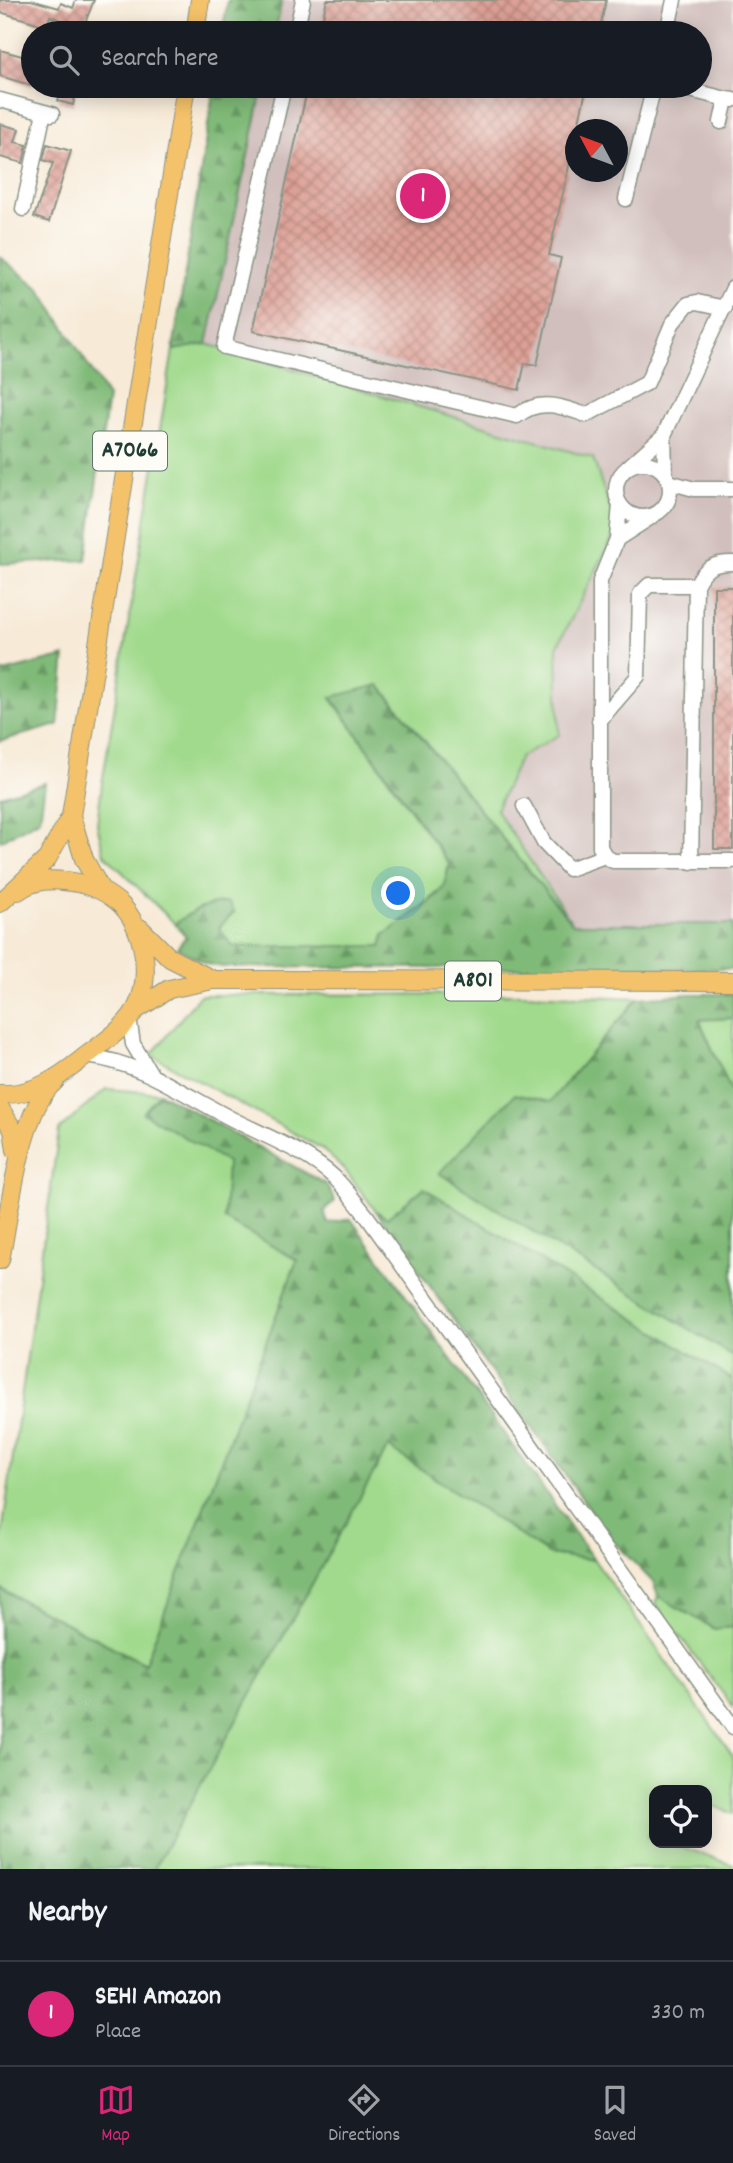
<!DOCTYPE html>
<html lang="en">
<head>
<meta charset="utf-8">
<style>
	body { margin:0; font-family:Dekko,sans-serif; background:#242831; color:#f1f3f6 }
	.controls { position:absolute; right:21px; bottom:21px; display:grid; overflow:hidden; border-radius:14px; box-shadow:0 4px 18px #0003 }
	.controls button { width:63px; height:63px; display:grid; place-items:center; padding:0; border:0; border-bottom:2px solid #363941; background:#171b24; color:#f1f3f6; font:35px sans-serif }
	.compass { position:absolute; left:565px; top:119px; width:63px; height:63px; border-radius:50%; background:#171b24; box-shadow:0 4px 18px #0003; rotate:311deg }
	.you { position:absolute; left:399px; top:894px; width:24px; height:24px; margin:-18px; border:5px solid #fff; border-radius:50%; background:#1a73e8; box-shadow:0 0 0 10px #1a73e833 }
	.badge { display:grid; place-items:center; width:46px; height:46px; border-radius:50%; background:#db2777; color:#fff; font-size:23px; font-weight:700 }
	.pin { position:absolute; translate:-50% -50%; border:4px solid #fff; box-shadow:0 2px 7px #0006 }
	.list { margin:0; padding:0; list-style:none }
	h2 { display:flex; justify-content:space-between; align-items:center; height:91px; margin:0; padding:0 28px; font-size:30px }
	h2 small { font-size:23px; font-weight:400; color:#9ea1a6 }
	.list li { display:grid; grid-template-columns:46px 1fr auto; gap:21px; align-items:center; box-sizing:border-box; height:105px; padding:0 28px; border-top:2px solid #363941 }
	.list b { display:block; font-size:26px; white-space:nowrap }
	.list p { margin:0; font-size:23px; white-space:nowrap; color:#9ea1a6 }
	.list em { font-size:23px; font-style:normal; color:#9ea1a6 }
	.icon { flex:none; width:38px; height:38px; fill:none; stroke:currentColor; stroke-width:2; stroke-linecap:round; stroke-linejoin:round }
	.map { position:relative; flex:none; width:733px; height:1869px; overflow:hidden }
	.search { position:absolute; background:#171b24; box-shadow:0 4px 18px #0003; left:21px; right:21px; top:21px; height:77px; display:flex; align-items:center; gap:18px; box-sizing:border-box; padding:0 24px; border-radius:38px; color:#9ea1a6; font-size:26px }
	.sheet { height:196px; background:#171b24 }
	nav { display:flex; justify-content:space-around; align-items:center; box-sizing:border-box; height:98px; border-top:2px solid #363941; background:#171b24; font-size:19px; color:#9ea1a6 }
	nav a { display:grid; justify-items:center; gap:4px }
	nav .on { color:#db2777 }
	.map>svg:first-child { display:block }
	.industrial { fill:#d1bfbd; fill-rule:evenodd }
	.green { fill:#a1da8d; stroke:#608c60; stroke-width:2 }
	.forest { fill:url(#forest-firs); stroke:#507c56; stroke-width:2 }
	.building { fill:url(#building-cross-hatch) }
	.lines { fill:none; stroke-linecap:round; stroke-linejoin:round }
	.minor-casing { stroke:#8b9486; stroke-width:17 }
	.major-casing { stroke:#8b9486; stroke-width:20 }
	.minor { stroke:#fff; stroke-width:14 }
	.major { stroke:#f4c26a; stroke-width:18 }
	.labels { text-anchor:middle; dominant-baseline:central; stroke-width:5; stroke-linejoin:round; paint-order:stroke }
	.shield { fill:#fdfcf7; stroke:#62766e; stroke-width:2 }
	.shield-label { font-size:23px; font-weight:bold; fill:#1f3d34 }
</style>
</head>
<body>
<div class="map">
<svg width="733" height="1869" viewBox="0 0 733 1869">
	<defs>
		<pattern id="forest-firs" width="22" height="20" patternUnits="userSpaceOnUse" patternTransform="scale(1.75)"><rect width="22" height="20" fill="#80ba78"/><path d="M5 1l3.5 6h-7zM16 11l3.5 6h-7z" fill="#689863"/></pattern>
		<pattern id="building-cross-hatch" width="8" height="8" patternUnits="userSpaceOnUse" patternTransform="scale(1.75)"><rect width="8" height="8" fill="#dea096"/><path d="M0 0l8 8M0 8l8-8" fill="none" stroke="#b3847b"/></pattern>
	</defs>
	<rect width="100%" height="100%" fill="#fdfcf7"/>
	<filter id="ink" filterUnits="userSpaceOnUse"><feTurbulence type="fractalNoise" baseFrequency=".0143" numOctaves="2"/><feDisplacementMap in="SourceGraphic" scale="14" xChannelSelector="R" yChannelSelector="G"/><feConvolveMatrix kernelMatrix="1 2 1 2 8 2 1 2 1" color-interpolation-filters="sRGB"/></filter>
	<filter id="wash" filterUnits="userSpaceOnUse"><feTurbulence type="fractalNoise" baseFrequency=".00686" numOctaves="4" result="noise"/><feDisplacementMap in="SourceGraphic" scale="28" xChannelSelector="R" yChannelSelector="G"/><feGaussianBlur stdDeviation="1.57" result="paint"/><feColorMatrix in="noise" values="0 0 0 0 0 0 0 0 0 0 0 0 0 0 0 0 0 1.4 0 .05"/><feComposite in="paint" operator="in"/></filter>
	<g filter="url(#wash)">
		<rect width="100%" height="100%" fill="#f7ead7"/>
		<path class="industrial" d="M282,0H733V924H573L496,810L520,757L559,735L557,647L607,551L207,344L263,86H700V33H275ZM576,130H618V172H576Z"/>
		<path class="green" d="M207,344L593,458L617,529L557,647L559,735L520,757L496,810L573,924C507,846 445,764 379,685L331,698L449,864L445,885L381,946H232L219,927L234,912L189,914L175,924L104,854L97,824L102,784L173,350Z
			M525,994L638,998L550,1102L439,1173L733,1356V1380L424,1188L387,1218L376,1211L344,1169L321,1148L151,1055L200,995Z
			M733,1018V1095L699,1019Z
			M106,1089L160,1093L143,1113L228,1162L224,1219L297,1260L145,1664L0,1589V1548L59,1130Z
			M388,1446L548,1554L594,1560L733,1756V1814L707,1803V1790H654V1820L648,1837L654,1839V1843C681,1843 708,1857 733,1865V1869H154Z
			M658,1596L715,1629L733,1627V1707L655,1603Z"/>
		<path class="forest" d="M228,0H282L275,33H222Z
			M214,86H263L207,344L173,350Z
			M0,257L40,289L108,397L86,560L0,564Z
			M65,656L58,725L0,741V673Z
			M379,685C445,764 506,846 573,924H733V969L223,967L207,964L177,948L186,936L175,924C192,911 208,903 229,902L234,912L219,927L232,946H381L384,935L437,895L445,885L449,863L331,697Z
			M45,783L40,819L0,841V796Z
			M690,994H733V1018L699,1020L733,1095V1356L439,1173L515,1094L550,1102L638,998Z
			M160,1093L326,1184L335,1201L324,1211L328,1223L351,1219L594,1560L548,1554L388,1447L154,1869H0V1589L145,1664L297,1260L224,1219L227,1162L143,1113Z
			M424,1188L733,1380V1627L715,1629L658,1596L653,1582L612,1540L376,1211L387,1218Z"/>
		<g id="blocks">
			<path class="building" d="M0,0H31L59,8L61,3L73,8L76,0H94L83,28L50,16L47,26L0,12Z
				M327,0H606L599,33H319Z
				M0,50L33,59V86L0,76Z
				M62,86H78L73,105L58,101Z
				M308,86H587L549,255L561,258L537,365L525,363L519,390L253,331Z
				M0,124L19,129L15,142L27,145L23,163L0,157Z
				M47,144L71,151L49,222L34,217L53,163L43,160Z
				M714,587H733V849H714Z"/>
		</g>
	</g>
	<g filter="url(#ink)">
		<use href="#blocks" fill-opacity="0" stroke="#8b9486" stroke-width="2"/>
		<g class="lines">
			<g class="minor-casing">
				<path id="minor" d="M296,33L303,0
					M667,33L674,0
					M284,86L224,347L517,416C539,398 561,406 586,415L647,383L672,324L688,304L697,302L725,308
					M674,86L726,99
					M0,100L52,114
					M721,122L726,99L733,100
					M626,199L654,86
					M23,209L44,112
					M664,435L665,474
					M616 490a27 27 0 1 1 54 0a27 27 0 1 1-54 0Z
					M627,468L664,435L733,288
					M669,482L694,489H733
					M620,504L617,539L600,581V847L605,856L613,861H733
					M617,539L651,517
					M599,721L638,676L640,594L649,585H696
					M524,806L544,843L569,869L605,856
					M691,862L696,585C705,567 713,563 733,563
					M129,1018L133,1044L151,1074
					M86,1056C140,1062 181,1093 228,1117C264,1136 305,1150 335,1178C346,1189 356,1203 366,1215L733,1727"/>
			</g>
			<g class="major-casing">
				<path id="major" d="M195,33L200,0
					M71,816L84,859L101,890
					M0,903L47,859L71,816L186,86
					M140,928L170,958L213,980
					M136,1010L169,989L213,980L733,981
					M0,1094C32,1096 58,1078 82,1059C99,1046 123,1030 134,1012C154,982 145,925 118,902C101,888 85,883 64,881C48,879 31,881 18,891
					M0,1108L13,1130L16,1150
					M0,1260C10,1213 19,1111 55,1081"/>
			</g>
			<use href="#minor" class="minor"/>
			<use href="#major" class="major"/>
		</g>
	</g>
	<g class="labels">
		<g class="shield">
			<rect x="93" y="431.5" width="74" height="39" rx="5"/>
			<rect x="445" y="961.5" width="56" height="39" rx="5"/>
		</g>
		<g class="shield-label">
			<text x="130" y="451">A7066</text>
			<text x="473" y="981">A801</text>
		</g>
	</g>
</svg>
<div class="controls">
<button><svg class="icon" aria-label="locate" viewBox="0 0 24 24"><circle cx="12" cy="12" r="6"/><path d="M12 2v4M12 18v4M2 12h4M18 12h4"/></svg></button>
</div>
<svg class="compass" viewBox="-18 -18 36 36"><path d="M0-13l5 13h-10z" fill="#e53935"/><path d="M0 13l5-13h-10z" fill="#9ea1a6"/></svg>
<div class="you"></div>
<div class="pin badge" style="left:423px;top:196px">1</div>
<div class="search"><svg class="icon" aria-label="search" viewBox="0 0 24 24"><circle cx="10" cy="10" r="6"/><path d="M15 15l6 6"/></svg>Search here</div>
</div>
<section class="sheet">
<h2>Nearby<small></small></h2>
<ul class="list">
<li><span class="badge">1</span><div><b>SEH1 Amazon</b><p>Place</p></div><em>330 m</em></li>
</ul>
</section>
<nav>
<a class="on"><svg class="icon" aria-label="map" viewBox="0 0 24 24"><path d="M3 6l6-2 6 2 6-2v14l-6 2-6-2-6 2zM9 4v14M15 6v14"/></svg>Map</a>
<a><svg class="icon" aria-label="directions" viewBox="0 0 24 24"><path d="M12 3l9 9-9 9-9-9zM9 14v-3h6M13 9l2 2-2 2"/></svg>Directions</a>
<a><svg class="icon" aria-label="saved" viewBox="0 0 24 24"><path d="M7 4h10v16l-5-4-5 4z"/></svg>Saved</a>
</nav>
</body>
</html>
